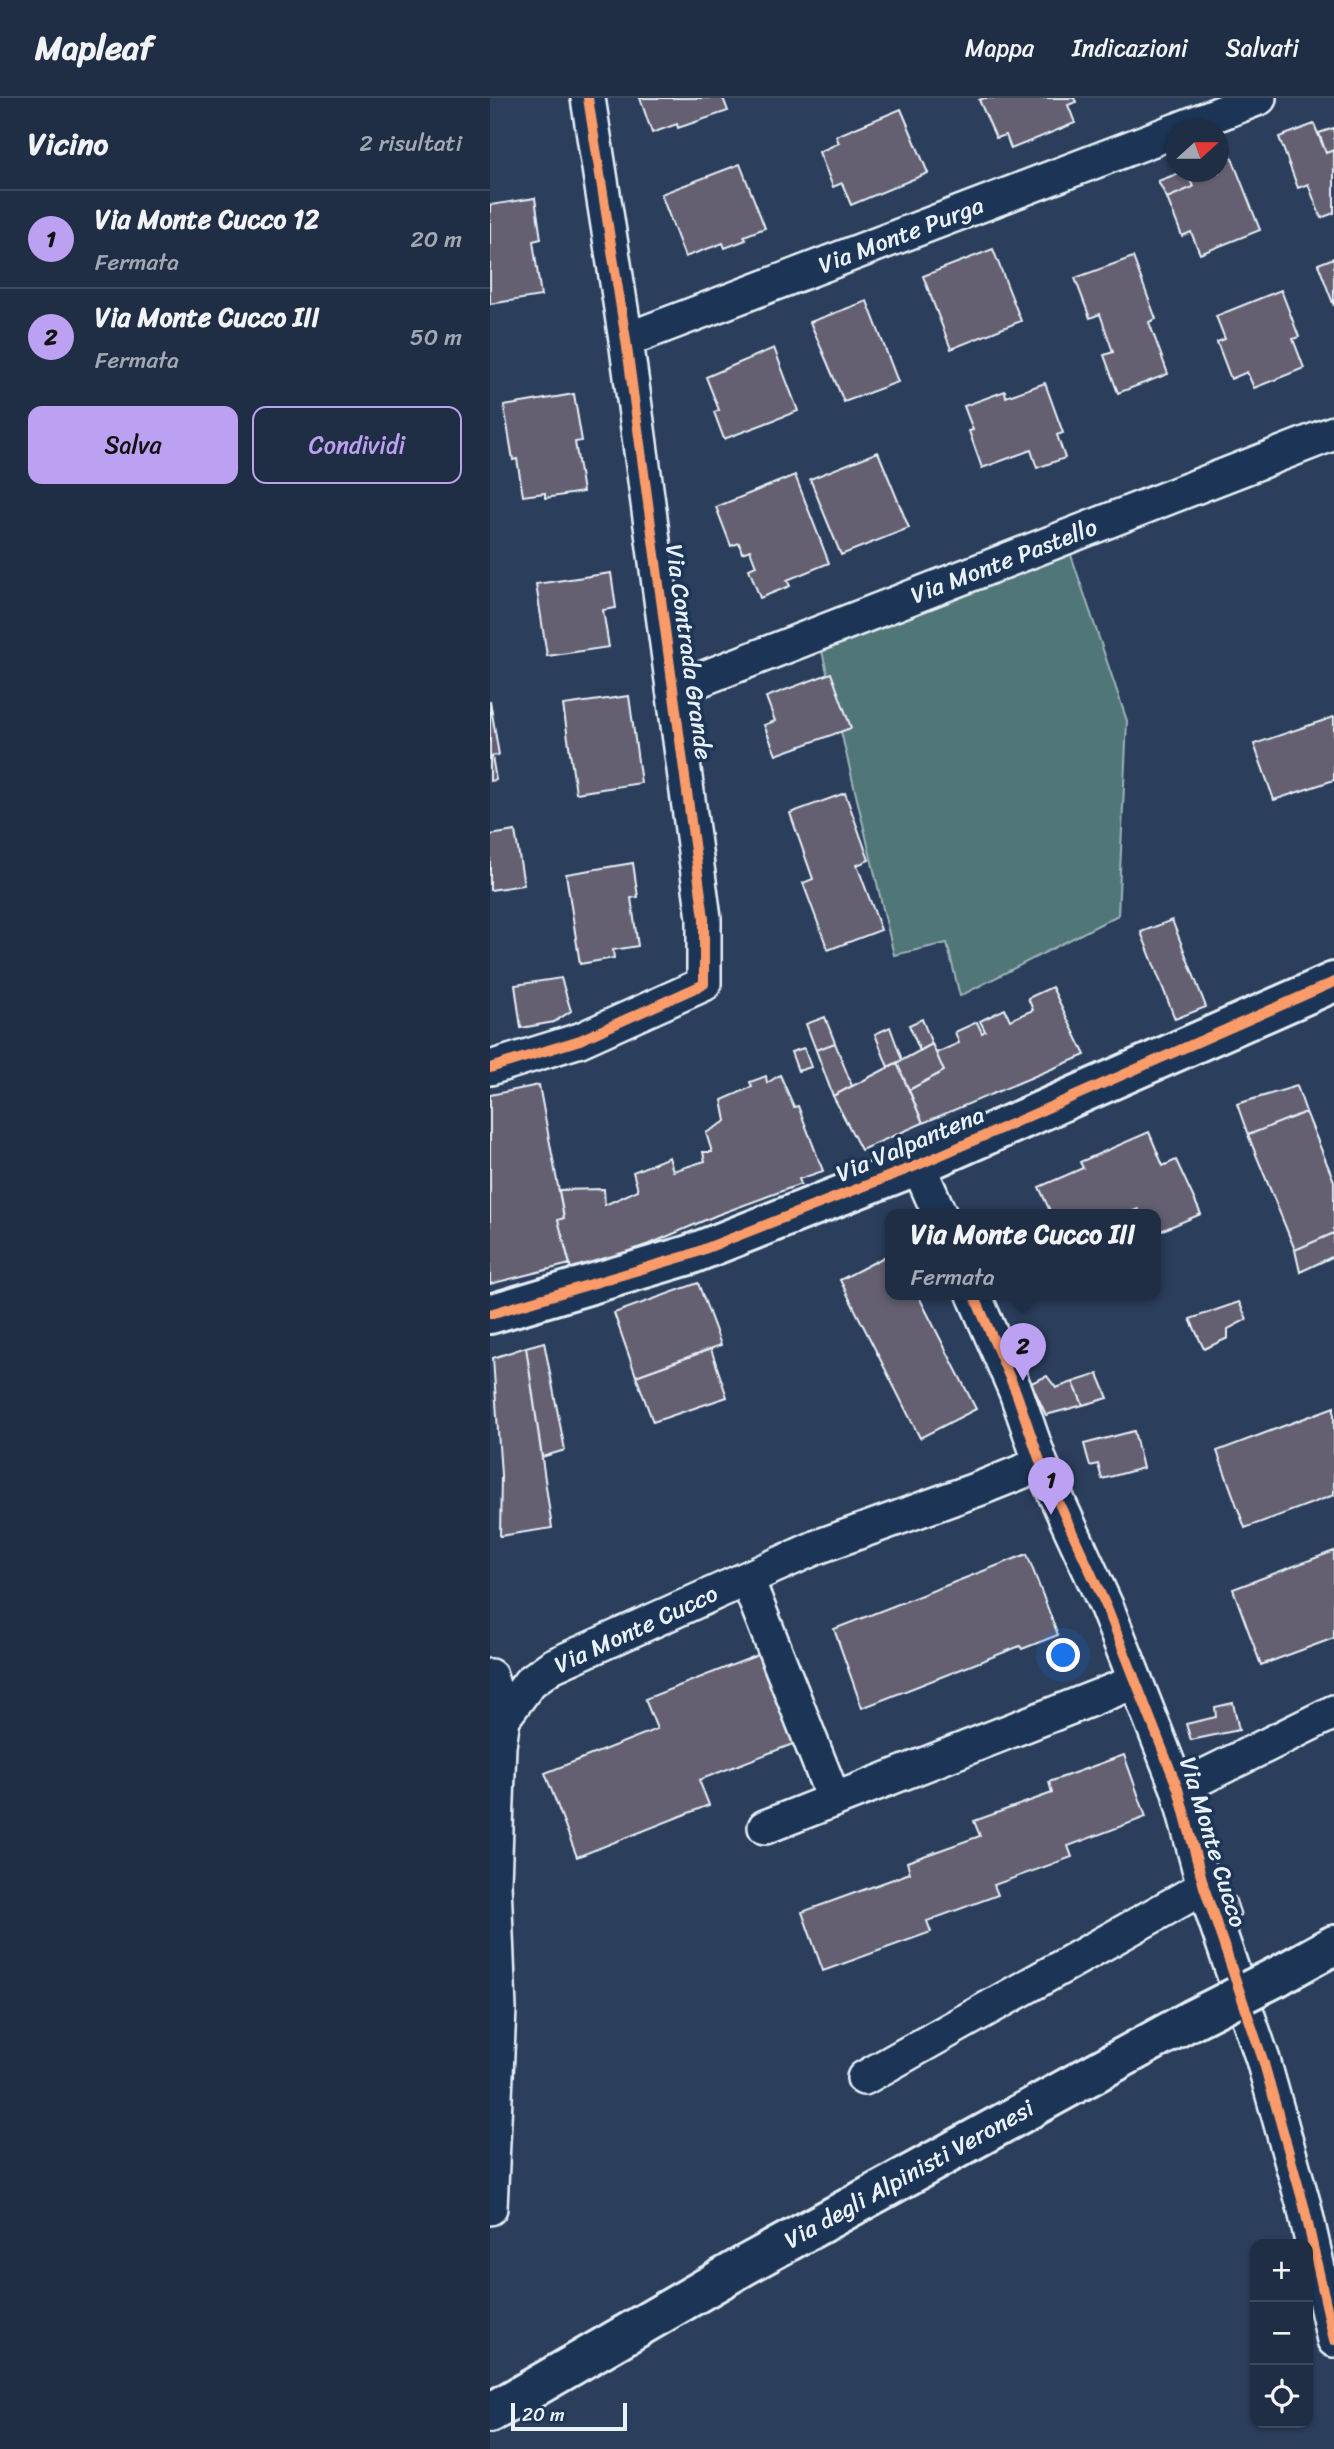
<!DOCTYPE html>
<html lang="it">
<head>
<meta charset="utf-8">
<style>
	body { margin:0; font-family:Sriracha,sans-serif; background:#2d3a50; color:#f1f3f6 }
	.controls { position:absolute; right:21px; bottom:21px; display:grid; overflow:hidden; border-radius:14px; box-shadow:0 2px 5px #0004 }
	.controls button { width:63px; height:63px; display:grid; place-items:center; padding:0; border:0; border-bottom:2px solid #3d4a5e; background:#202e45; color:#f1f3f6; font:35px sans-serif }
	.compass { position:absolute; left:676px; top:21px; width:63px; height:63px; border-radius:50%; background:#202e45; box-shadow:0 2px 5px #0004; rotate:69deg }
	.scale { position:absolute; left:21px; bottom:18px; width:116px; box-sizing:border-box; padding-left:7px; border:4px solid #e8f1f8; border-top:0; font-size:19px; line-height:24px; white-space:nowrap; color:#e8f1f8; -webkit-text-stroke:5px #1d3557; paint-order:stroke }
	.you { position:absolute; left:574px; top:1558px; width:24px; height:24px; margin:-18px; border:5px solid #fff; border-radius:50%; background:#1a73e8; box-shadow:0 0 0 10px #1a73e833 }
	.badge { display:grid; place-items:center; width:46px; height:46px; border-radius:50%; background:#bca0f2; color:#111; font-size:23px; font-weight:700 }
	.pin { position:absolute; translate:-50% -58px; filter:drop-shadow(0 2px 4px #0008) }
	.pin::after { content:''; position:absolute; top:37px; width:24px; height:21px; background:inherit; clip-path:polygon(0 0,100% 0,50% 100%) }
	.popup { position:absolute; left:395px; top:1111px; width:276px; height:91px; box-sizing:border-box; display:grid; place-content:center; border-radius:14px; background:#202e45; filter:drop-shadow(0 2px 5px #0005); font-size:23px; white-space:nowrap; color:#a2a8b3 }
	.popup b { font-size:26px; color:#f1f3f6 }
	.popup::after { content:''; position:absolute; left:50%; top:100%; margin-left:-14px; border:14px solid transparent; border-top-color:#202e45 }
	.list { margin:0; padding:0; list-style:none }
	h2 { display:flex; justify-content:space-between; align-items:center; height:91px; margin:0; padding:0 28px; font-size:30px }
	h2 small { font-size:23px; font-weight:400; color:#a2a8b3 }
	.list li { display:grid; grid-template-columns:46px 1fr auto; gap:21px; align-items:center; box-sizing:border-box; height:98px; padding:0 28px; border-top:2px solid #3d4a5e }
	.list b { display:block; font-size:26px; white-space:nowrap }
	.list p { margin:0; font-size:23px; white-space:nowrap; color:#a2a8b3 }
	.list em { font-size:23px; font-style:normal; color:#a2a8b3 }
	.actions { display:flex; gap:14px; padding:21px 28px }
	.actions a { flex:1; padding:16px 0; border:2px solid #bca0f2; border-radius:14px; text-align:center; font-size:24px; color:#bca0f2 }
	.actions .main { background:#bca0f2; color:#111 }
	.icon { flex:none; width:38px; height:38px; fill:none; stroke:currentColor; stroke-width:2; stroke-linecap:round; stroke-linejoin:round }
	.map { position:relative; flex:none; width:844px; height:2351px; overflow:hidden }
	header { display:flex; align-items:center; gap:42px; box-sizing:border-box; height:98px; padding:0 35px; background:#202e45; border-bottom:2px solid #3d4a5e }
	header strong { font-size:33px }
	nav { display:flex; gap:38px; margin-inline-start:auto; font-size:24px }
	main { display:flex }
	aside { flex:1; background:#202e45 }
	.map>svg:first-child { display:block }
	.green { fill:#517678; stroke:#9cb4b8; stroke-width:2 }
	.building { fill:#656171; stroke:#e8f1f8; stroke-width:2 }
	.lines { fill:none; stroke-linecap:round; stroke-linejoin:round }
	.minor-casing { stroke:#e8f1f8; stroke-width:38 }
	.tertiary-casing { stroke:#e8f1f8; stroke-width:44 }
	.trunk-casing { stroke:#e8f1f8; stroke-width:44 }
	.minor { stroke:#1d3557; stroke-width:33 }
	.tertiary { stroke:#1d3557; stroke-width:38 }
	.trunk { stroke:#1d3557; stroke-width:38 }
	.trunk-bridge-casing { stroke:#e8f1f8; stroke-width:44; stroke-linecap:butt }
	.trunk-bridge { stroke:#1d3557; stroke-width:38 }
	.cycleway-casing { stroke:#1d3557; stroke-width:15 }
	.cycleway { stroke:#fa9b69; stroke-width:10 }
	.labels { text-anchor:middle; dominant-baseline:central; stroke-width:7; stroke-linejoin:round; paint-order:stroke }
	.street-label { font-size:24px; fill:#e8f1f8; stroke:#1d3557 }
</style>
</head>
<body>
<header>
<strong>Mapleaf</strong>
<nav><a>Mappa</a><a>Indicazioni</a><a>Salvati</a></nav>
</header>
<main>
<aside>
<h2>Vicino<small>2 risultati</small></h2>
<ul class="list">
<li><span class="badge">1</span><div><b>Via Monte Cucco 12</b><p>Fermata</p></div><em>20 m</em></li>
<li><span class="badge">2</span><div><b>Via Monte Cucco III</b><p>Fermata</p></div><em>50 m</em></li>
</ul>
<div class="actions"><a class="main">Salva</a><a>Condividi</a></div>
</aside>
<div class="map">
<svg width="844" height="2351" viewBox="0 0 844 2351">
	<rect width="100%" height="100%" fill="#2b3e5c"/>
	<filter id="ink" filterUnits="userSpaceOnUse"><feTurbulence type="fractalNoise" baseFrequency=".0143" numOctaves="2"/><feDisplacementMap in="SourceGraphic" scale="14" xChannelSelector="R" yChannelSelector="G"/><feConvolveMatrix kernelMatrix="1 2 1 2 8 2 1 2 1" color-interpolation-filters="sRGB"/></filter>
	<g filter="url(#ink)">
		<path class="green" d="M576,442L637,623L628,817L470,898L457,845L404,857L330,545Z"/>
		<path class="building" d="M150,0H233L238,13L188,30L187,26L162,35Z
			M494,0H584L586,4L578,7L585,25L521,51L516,37L506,40L489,2Z
			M411,11L438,75L361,107L352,85L343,89L329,54L349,45L346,38Z
			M824,26L836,55L844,52V115L831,120L818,86L808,90L789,39Z
			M844,30V52L836,55L829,35Z
			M740,55L770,132L710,156L701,134L692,138L677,100L703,89L697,74H729V59Z
			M250,66L275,130L254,138L256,142L235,150L233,145L195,159L171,96Z
			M692,74H697L703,89L677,100L668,83Z
			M45,100L51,141L43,143L51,198L0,206V107Z
			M503,151L531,223L461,251L433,178Z
			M643,159L666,221L659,224L678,276L628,295L614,257L623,254L610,216L600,220L585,180Z
			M844,160V208L828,166Z
			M791,192L809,239L803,241L814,270L764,290L757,274L741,281L727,244L735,241L726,218Z
			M377,203L408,284L354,304L320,224Z
			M284,250L308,313L234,341L224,314L229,312L216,279Z
			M555,285L573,335L567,337L575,360L547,370L541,352L492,370L479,333L483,332L474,308L515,293L516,299Z
			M84,296L92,343L85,344L93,394L55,400V395L33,398L27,361L23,362L14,308Z
			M388,354L419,430L351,457L320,381Z
			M305,377L339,465L297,482L300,488L270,500L259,471L266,468L260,452L252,455L249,445L241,448L226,409Z
			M121,475L126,510L113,512L119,549L57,558L46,486Z
			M341,575L361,630L286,657L274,627L285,623L276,599Z
			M139,598L151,685L86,695L73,607Z
			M0,603L9,657L2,658L6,682L0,683Z
			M844,619V682L784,702L764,646Z
			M355,695L379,762L367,767L391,832L338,852L313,785L323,781L300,715Z
			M25,733L34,787L0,792V737Z
			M143,765L148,799L141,800L148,848L123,852L124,860L90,866L76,776Z
			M682,822L716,909L685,921L651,834Z
			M71,880L81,913L64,924L31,930L25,887Z
			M562,889L595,957L433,1025L419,992L454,973L446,955L469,945L465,934L487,924L492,935L495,933L490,923L515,911L520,922L543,912L538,900Z
			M335,919L345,945L326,952L316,926Z
			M432,921L442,946L430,953L419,927Z
			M400,929L412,962L398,969L385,936Z
			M345,945L362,988L343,998L326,952Z
			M442,946L454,973L419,992L407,965Z
			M314,950L321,969L308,973L301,954Z
			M407,965L433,1025L371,1052L343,998Z
			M290,977L304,1009L308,1008L333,1073L309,1081L311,1086L227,1117L162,1145L116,1161L81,1171L68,1122L74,1120L69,1092L114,1091L115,1107L148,1092L143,1074L179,1059L183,1073L215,1063L213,1054H222L216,1035L236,1023L232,1002L262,989L260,984L276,978L277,985Z
			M49,987L74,1120L68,1122L80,1166L0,1186V997Z
			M807,988L816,1014L758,1037L747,1006Z
			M816,1014L844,1083V1135L805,1152L758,1037Z
			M659,1034L673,1068L686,1062L711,1116L666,1135V1117H651L648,1111L634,1117H552L560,1113L549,1089L593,1070L590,1064Z
			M844,1135V1158L810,1174L805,1152Z
			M400,1156V1197H428L486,1311L430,1340L350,1182Z
			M208,1185L231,1247L146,1278L124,1215Z
			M749,1204L757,1221L738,1231V1240L714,1251L700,1221Z
			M54,1244L75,1352L52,1359L36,1249Z
			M36,1249L62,1430L10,1438L11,1377L3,1260Z
			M221,1251L237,1299L163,1324L146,1278Z
			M608,1276L618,1300L593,1307L583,1284Z
			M557,1278L566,1290L583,1284L593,1307L556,1317L541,1285Z
			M844,1309V1397L755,1430L727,1353Z
			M644,1333L653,1370L612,1381L608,1366L600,1368L594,1346Z
			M844,1453V1540L771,1567L743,1491Z
			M537,1456L568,1537L532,1551L530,1548L372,1610L344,1531Z
			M268,1557L303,1646L209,1682L219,1707L87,1759L55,1675L167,1631L155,1601Z
			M743,1605L749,1632L701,1642L696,1626L726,1619L725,1609Z
			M634,1657L656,1719L578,1748L582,1759L504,1787L508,1797L437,1823L441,1834L333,1873L312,1814L420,1775L417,1764L490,1738L484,1723L562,1695L559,1684Z
			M745,1799L751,1817L737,1822L731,1803Z"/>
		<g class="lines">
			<g class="minor-casing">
				<path id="minor" d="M687,32L769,0
					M136,242L687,32
					M183,592L844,335
					M0,970L90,942L214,886V820L136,242L98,0
					M428,1067L450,1117
					M484,1197L526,1294L551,1366L617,1510L688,1691L714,1789L773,1962L814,2108L844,2242
					M257,1481L344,1702
					M0,1578L13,1620L9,1648L4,1785L9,1911L0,2110
					M13,1620L40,1584L62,1568L327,1449L491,1390L551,1366
					M688,1691L844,1614
					M275,1729L645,1584
					M374,1980L714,1789"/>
			</g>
			<g class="tertiary-casing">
				<path id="tertiary" d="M0,1216L199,1157L428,1067L844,884"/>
			</g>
			<g class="trunk-casing">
				<path id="trunk" d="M788,1878L844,1847
					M0,2315L257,2166L701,1922"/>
			</g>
			<use href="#minor" class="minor"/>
			<use href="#tertiary" class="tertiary"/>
			<use href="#trunk" class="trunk"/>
			<g class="trunk-bridge-casing">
				<path id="trunk-bridge" d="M701,1922L788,1878"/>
			</g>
			<use href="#trunk-bridge" class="trunk-bridge"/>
			<g class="cycleway-casing">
				<path id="cycleway" d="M0,970L90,942L214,886V820L136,242L98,0
					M484,1197L526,1294L551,1366L617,1510L688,1691L714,1789L773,1962L814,2108L844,2242
					M0,1216L199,1157L428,1067L844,884"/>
			</g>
			<use href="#cycleway" class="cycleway"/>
		</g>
	</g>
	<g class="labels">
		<g class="street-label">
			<text transform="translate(411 137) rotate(-21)">Via Monte Purga</text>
			<text transform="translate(514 463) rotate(-21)">Via Monte Pastello</text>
			<text transform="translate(199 554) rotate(82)">Via Contrada Grande</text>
			<text transform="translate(420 1046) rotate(-23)">Via Valpantena</text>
			<text transform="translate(146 1531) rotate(-25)">Via Monte Cucco</text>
			<text transform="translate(723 1744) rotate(73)">Via Monte Cucco</text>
			<text transform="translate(419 2076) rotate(-29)">Via degli Alpinisti Veronesi</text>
		</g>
	</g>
</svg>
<div class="controls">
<button>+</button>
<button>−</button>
<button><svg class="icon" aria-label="locate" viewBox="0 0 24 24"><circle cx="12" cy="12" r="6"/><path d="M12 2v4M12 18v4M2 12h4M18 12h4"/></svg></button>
</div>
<svg class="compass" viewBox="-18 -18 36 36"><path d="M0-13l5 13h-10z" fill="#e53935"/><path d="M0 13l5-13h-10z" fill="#a2a8b3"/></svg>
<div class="scale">20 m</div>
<div class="you"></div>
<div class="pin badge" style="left:561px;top:1417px">1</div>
<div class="pin badge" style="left:533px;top:1283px">2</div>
<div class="popup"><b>Via Monte Cucco III</b>Fermata</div>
</div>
</main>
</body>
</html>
